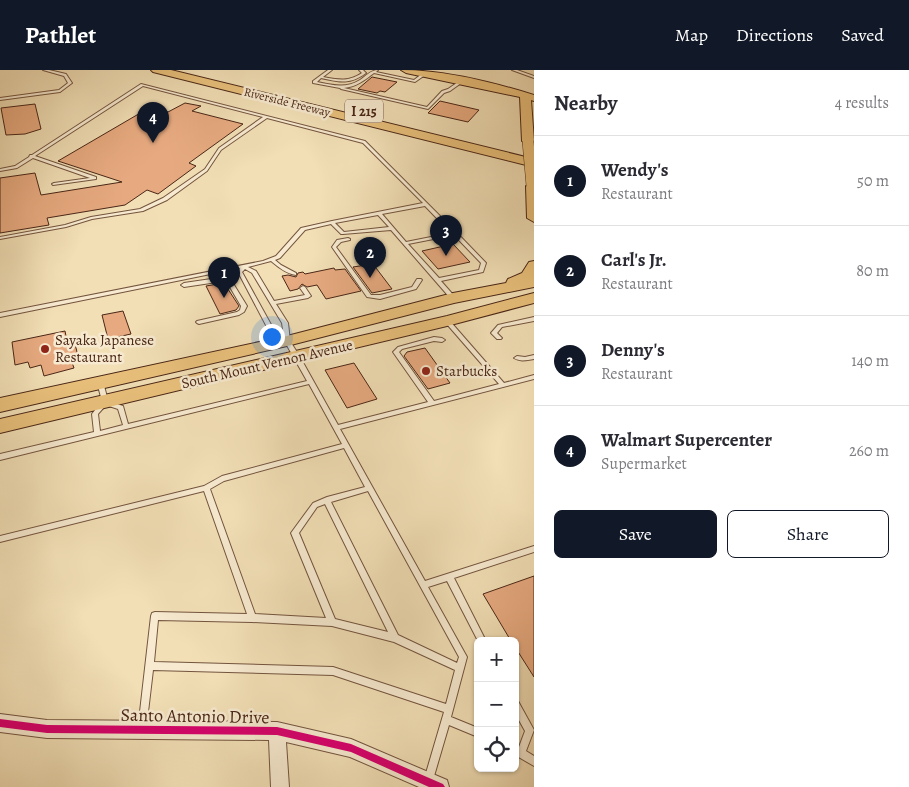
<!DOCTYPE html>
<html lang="en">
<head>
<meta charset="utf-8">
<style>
	body { margin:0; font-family:Alegreya,serif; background:#f7f7f7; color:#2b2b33 }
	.controls { position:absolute; right:15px; bottom:15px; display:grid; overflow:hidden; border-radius:8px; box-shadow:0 1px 4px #0004 }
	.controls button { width:45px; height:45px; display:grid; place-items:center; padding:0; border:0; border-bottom:1px solid #e1e1e2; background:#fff; color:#2b2b33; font:25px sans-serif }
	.you { position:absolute; left:271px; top:266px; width:18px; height:18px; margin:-12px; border:4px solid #fff; border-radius:50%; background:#1a73e8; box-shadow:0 0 0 8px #1a73e833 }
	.badge { display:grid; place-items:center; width:32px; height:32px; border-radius:50%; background:#111827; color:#fff; font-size:16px; font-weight:700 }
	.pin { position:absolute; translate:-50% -41px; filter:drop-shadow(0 1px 2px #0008) }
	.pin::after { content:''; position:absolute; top:26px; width:18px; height:15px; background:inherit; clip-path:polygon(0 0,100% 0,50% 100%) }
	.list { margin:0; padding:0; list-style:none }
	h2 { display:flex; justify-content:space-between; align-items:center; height:65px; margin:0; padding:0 20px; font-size:21px }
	h2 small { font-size:16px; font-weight:400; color:#7c7c81 }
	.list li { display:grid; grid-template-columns:32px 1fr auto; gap:15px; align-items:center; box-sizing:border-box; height:90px; padding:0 20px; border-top:1px solid #e1e1e2 }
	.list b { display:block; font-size:19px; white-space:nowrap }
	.list p { margin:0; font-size:16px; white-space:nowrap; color:#7c7c81 }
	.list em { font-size:16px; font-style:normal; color:#7c7c81 }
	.actions { display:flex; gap:10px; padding:15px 20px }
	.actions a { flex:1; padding:11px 0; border:1px solid #111827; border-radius:8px; text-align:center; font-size:18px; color:#111827 }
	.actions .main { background:#111827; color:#fff }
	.icon { flex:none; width:28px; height:28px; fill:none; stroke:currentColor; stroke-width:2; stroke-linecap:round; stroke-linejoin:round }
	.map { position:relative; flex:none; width:534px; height:717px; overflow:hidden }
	header { display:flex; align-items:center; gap:30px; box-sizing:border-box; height:70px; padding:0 25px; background:#111827; color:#fff }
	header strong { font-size:24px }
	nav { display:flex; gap:28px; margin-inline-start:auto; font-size:18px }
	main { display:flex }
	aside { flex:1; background:#fff }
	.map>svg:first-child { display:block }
	.building { fill:#e7aa80; stroke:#492616 }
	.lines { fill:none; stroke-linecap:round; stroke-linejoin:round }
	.service-casing { stroke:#73543e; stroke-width:2 }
	.minor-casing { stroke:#73543e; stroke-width:2 }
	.primary-casing { stroke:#492616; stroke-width:2 }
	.motorway-casing { stroke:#492616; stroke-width:2 }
	.service { fill:#f7ead0; fill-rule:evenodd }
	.minor { fill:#f7ead0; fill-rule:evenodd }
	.primary { fill:#e9c07b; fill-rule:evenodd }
	.motorway { fill:#e9c07b; fill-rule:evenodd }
	.primary-bridge-casing { stroke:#492616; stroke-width:12; stroke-linecap:butt }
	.primary-bridge { stroke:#e9c07b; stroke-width:11 }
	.cycleway-casing { stroke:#f7ead0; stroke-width:3 }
	.cycleway { fill:#d6006c; fill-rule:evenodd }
	.poi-dot { fill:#8f2418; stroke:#f7ead0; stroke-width:2 }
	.labels { text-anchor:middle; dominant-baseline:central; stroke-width:5; stroke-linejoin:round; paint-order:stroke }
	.far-street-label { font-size:12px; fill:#492616; stroke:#f7ead0 }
	.shield { fill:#f7ead0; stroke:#7d614e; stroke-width:1 }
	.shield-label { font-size:14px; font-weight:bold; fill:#492616 }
	.poi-label { font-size:15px; fill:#492616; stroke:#f7ead0; text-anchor:start }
	.street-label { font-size:15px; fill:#492616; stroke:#f7ead0 }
	.near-street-label { font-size:18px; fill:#492616; stroke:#f7ead0 }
</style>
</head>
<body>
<header>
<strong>Pathlet</strong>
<nav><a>Map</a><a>Directions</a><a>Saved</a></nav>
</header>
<main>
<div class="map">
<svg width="534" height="717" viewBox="0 0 534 717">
	<rect width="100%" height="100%" fill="#f2dfb6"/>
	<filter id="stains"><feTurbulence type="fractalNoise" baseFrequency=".004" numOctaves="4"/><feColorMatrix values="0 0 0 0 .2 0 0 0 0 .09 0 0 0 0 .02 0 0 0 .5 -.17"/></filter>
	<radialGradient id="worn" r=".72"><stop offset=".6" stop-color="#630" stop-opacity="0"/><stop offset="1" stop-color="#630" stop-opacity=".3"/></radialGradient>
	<path class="building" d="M372,7L397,12L385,22L380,21L377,23L358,19Z
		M440,31L479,40L468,52L428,43Z
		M185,33L201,36L192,41L243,54L189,93L196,96L158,124L147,120L125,135L47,148L49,155L0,163V108L35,103L41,125L122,112L58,91L142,42L141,38L151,37L168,42Z
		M35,34L41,59L25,64L6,65L1,38Z
		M453,174L470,192L438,199L422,181Z
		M373,194L392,219L372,223L353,197Z
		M334,198L335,200L345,199L361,221L326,229L317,215L307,217L302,214L298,219L290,221L282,206L288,205L296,207L298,203L303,202L305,204Z
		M224,213L239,236L236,240L220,244L206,216Z
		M123,241L131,264L108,269L102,245Z
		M65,261L67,271L74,270L78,286L70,287L74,298L44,306L41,295L30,298L28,292L15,295L12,272Z
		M425,278L450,313L428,319L404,286L407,282Z
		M354,293L377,329L347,338L325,300Z
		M534,506V607L515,577V571H511L483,524Z"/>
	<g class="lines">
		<g class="service-casing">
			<path id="service" d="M43,0H49L66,4L72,13L60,22L0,30V28L59,20L68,13L64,6Z
				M328,0H332L323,7C339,10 348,12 362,3L359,0H363L366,3C350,15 339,12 321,8L317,12C332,15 346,19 360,10C366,6 371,0 378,0L376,2L414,10L423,3H425V5L415,12L374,3C365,10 356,17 344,18L427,37L442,21L448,19L461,10L464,11L450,21L444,23L428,39L341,19L340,18L313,13V11Z
				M512,0H517L534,6V8Z
				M141,14L365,71L456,162H458V164L486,193L483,202L441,211L456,228L453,230L451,229L391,160L343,164H341L331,154L305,160L280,188L275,190L281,195L296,203V205C287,204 278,197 271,191L248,197L256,201L274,231L305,225L300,218L303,216L305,217L311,226L308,228L276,234L288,253L290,271L300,287L338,355L428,332L393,282L398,277L434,267L442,268L445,270L442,272L434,271L402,279L399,282L434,331L499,314L445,252L444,251L445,250H449L504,313L534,305V309L340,359L425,511L534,476V482L454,508L486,571H478L447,511L428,517L467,587L451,647L478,658V667L449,655L432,713L429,715L426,713L424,710L444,642L333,605L153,600L146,659L145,662L142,663L139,662L138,659L151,546L152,543L155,542L247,544L204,421L0,472V466L204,416L222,406L342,374L309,314L0,390V384L94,362L92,344L102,331L97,312L100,310L103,312L108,331L123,336L128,354L307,311L285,272L269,261L238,202L240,198L0,247V243L263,191L276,186L301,158L332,151L423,133L363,73L267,48L221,80L207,101L167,130L143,141L92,149L66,157L0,169V167L65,155L91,147L140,139L163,128L205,99L219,78L263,47L143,16L35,86L96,107V109L53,115L52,114L54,113L90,108L33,88L17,98L0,101V99L15,96L29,87L30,85H32ZM425,136L451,163L406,172L382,144ZM378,145L389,157L344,162L335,153ZM454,165L481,193L479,200L439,208L408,174ZM245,199L252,203L282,253L284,266L274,260L242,202ZM106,335L118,339L123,355L100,361L98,344ZM344,378L365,417L327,427L313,433L291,463L326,548L255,544L210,419L224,411ZM368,421L459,587L457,593L398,565L331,432ZM325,434L388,562L335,549L299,463L317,437ZM158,550L252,552L332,556L394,572L455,600L446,634L333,597L154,592Z
				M348,168L350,169V170L341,172L336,177L371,225H380L412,217L417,209H421L422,210L416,219L380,229L367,227L332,177L337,170Z
				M225,207L231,210L247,236L244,242L239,245L199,254L197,253L196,252L197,251L237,242L240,240L241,236L227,212L224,211L184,217L181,215L184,213Z
				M534,247V251L502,257L497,263L502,268L501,269H497L491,263L498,255Z
				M534,285V289C527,290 520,292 514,288L517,286L525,287Z
				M515,630L518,631L534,660L526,681L534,686V696L515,685V676L519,677L525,661L515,643Z"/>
		</g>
		<g class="minor-casing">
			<path id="minor" d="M0,644L47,650L277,652L351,669L447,710L449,717H419L350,687L286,672L289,717H271L269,670L47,668L0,662Z"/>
		</g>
		<g class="primary-casing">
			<path id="primary" d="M401,0C445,0 492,12 534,25V31L531,30L534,71L528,74L522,71L520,27L406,3Z
				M532,112L534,113V152L527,148L526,116Z
				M534,191V217L454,233L287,276L0,342V328L287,266L453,223L506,213L508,209L522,203L529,192Z
				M534,223V233L447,256L0,363V349L447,246Z"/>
		</g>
		<g class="motorway-casing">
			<path id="motorway" d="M151,0H171L534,89V97L153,2Z"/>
		</g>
		<use href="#service" class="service"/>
		<use href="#minor" class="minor"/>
		<use href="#primary" class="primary"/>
		<use href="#motorway" class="motorway"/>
		<g class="primary-bridge-casing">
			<path id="primary-bridge" d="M528,71L532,116"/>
		</g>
		<use href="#primary-bridge" class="primary-bridge"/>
		<g class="cycleway-casing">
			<path id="cycleway" d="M0,649L47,655L277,657L351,674L443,714L445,717H429L351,682L277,665L47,663L0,657Z"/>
		</g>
		<use href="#cycleway" class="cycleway"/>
	</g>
	<g class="poi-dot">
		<circle cx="45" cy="279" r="5"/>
		<circle cx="426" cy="301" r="5"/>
	</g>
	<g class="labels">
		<g class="far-street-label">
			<text transform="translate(287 32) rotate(14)">Riverside Freeway</text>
		</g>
		<rect class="shield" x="345" y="29.5" width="38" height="23" rx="4"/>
		<g class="shield-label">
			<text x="364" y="41">I 215</text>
		</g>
		<g class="poi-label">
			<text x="55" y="270">Sayaka Japanese<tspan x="55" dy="17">Restaurant</tspan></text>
			<text x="436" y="301">Starbucks</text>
		</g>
		<g class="street-label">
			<text transform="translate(267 294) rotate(-13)">South Mount Vernon Avenue</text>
		</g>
		<g class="near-street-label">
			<text transform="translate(195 646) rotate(1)">Santo Antonio Drive</text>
		</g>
	</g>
	<rect width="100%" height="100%" filter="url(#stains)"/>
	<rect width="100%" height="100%" fill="url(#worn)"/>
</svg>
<div class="controls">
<button>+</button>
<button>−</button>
<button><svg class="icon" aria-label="locate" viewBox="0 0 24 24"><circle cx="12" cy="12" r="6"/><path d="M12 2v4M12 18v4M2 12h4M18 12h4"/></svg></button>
</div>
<div class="you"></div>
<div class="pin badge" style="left:224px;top:228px">1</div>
<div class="pin badge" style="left:370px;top:208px">2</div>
<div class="pin badge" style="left:446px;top:186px">3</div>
<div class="pin badge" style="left:153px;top:73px">4</div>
</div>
<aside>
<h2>Nearby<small>4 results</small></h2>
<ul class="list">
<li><span class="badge">1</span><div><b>Wendy's</b><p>Restaurant</p></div><em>50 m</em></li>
<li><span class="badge">2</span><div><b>Carl's Jr.</b><p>Restaurant</p></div><em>80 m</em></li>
<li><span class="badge">3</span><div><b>Denny's</b><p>Restaurant</p></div><em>140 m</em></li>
<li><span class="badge">4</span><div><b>Walmart Supercenter</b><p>Supermarket</p></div><em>260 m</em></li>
</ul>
<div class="actions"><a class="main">Save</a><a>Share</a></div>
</aside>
</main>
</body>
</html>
